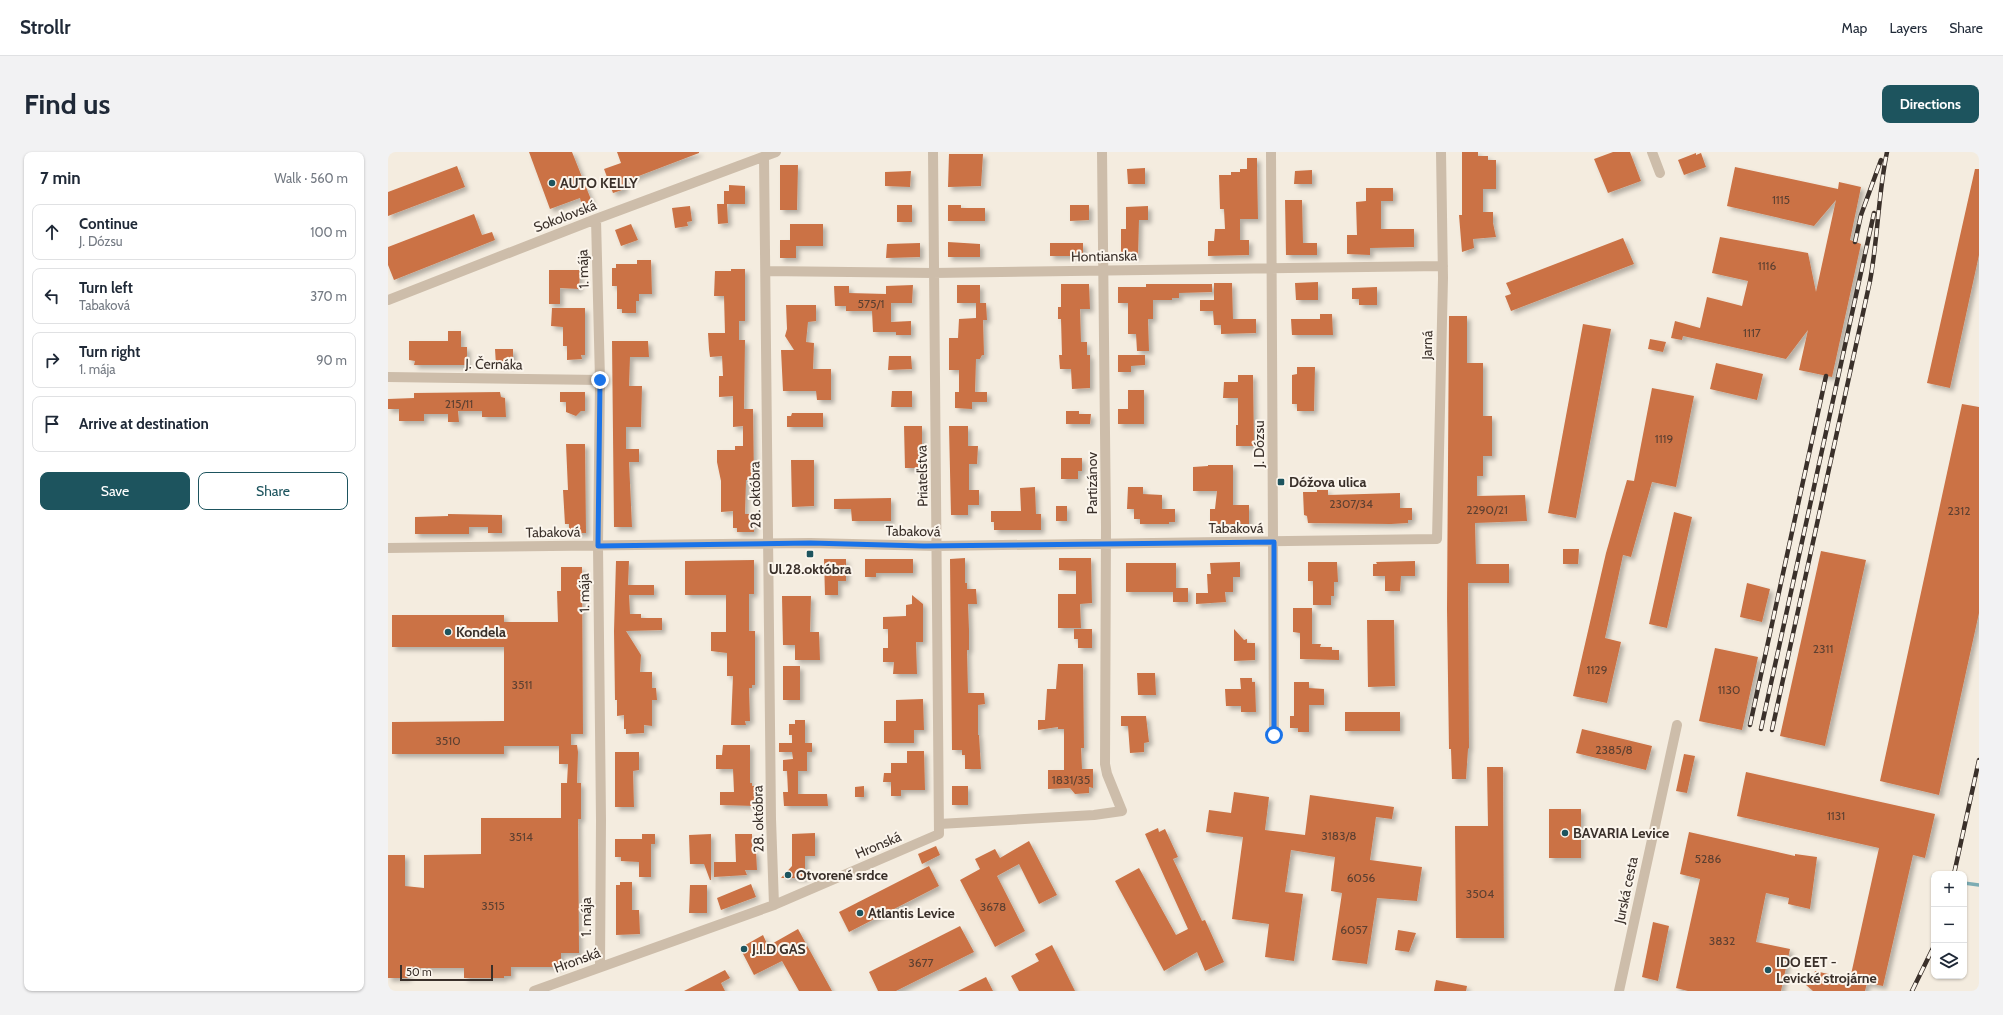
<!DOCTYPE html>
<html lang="en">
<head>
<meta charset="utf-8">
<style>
	body { margin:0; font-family:Cabin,sans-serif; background:#f2f2f3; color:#1f2937 }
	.controls { position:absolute; right:12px; bottom:12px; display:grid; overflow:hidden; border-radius:8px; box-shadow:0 1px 3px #0004 }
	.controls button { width:36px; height:36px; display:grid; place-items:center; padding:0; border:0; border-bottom:1px solid #e0e1e3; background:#fff; color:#1f2937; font:20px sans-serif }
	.scale { position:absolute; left:12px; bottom:10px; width:93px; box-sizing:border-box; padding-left:4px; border:2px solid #3a302a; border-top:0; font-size:11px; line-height:14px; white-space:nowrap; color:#3a302a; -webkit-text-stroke:3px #fbf5ec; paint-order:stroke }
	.stop { position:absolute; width:12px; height:12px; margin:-9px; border:3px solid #1a73e8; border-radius:50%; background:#fff }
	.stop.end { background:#1a73e8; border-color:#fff; box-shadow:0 1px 4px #0008 }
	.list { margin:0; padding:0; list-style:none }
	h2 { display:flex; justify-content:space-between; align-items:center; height:52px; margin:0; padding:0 16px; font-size:17px }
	h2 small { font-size:13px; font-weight:400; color:#747a83 }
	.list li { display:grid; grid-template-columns:26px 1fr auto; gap:12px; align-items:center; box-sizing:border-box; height:56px; margin:0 8px 8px; padding:0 8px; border:1px solid #e0e1e3; border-radius:8px }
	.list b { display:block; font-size:15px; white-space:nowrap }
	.list p { margin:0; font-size:13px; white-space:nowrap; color:#747a83 }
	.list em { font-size:13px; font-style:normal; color:#747a83 }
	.actions { display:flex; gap:8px; padding:12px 16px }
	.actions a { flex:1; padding:9px 0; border:1px solid #1d545e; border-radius:8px; text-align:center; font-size:14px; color:#1d545e }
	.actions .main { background:#1d545e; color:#fff }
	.icon { flex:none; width:22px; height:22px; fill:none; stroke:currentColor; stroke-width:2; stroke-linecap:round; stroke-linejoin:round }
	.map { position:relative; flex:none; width:1591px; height:839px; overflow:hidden; border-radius:8px }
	header { display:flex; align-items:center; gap:24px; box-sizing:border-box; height:56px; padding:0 20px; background:#fff; border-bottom:1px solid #e0e1e3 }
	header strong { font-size:19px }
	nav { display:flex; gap:22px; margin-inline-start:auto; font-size:14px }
	.intro { display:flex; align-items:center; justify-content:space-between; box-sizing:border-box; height:96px; padding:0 24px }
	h1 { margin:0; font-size:28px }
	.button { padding:10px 18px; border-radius:8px; background:#1d545e; color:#fff; font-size:14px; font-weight:700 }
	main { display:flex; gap:24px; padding:0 24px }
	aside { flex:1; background:#fff; border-radius:8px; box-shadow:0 1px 3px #0004 }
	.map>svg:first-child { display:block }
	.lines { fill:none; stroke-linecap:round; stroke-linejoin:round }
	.stream { stroke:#7cacb3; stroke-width:3.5 }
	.building { fill:#cb7245; filter:url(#shadow) }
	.minor { stroke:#cdbdaa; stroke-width:10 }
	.rail-casing { stroke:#3a302a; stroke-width:4.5 }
	.rail { stroke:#fbf5ec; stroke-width:3; stroke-dasharray:9; stroke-linecap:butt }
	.route { stroke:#1a73e8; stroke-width:5 }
	.poi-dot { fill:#1d545e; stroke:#fbf5ec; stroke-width:1.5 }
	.labels { text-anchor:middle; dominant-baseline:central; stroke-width:4; stroke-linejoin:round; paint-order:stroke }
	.number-label { font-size:12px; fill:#5e4031 }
	.poi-label { font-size:14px; font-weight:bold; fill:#3a302a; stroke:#fbf5ec; text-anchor:start }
	.street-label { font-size:14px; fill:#3a302a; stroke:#fbf5ec }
</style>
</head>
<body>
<header>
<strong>Strollr</strong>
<nav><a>Map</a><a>Layers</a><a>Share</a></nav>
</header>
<div class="intro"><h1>Find us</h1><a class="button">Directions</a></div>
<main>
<aside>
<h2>7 min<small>Walk · 560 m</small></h2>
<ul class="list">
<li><svg class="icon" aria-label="ahead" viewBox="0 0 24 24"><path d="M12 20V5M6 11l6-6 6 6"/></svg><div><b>Continue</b><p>J. Dózsu</p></div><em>100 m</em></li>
<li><svg class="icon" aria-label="left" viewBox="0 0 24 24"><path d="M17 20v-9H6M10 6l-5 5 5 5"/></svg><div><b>Turn left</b><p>Tabaková</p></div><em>370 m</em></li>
<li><svg class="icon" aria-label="right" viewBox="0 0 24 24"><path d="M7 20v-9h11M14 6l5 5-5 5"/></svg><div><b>Turn right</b><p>1. mája</p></div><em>90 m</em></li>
<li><svg class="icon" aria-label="arrive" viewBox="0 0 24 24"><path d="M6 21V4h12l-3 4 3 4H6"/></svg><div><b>Arrive at destination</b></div></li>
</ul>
<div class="actions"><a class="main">Save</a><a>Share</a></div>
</aside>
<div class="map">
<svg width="1591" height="839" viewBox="0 0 1591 839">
	<defs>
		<filter id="shadow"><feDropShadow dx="3.5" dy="3.5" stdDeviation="2" flood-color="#0004"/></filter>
	</defs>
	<rect width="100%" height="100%" fill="#f4ecdf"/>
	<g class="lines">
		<path class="stream" d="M1545,725H1546
			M1576,731L1591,733"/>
	</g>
	<path class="building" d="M141,0H184L204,50L194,54L192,46L162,57Z
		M229,0H311V1L235,30L237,37L225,41L216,17L233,11Z
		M1074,0H1090V4H1100V8H1108V37H1095V60H1105V71L1108,85L1085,87L1086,96L1074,100L1071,63H1074Z
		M1225,0H1242L1253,29L1220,41L1206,7Z
		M1308,1V3L1313,1L1318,15L1296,23L1290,8Z
		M561,2H595L593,34L560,35Z
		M859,6H869V14L870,67H852V88H861V103L820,104V89H826L827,77H837L836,57H832L831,23H843V20H852V17H859Z
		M392,13H410L409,58H392Z
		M69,14L77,35L0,64V40Z
		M1347,15L1450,37L1451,30L1473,35L1462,88L1473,92L1444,225L1411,218L1420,178L1398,207L1295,184L1294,188L1283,186L1287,169L1312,176L1319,145L1354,154L1360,129L1324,121L1332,85L1420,101L1428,140L1448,48L1426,74L1339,54Z
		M757,16V32H740L739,17Z
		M1587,17H1591V103L1562,236L1539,231Z
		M924,18V32H906L907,19Z
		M523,19L522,35L497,34V20Z
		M341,33L357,34V52H338H339L340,71L330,72L329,52H336V39H341Z
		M978,36H1005V49H993V77H1026V95L982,96V103L959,102V83H969L968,50L978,49Z
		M897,48H914L915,91H929V103H898Z
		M509,53H524V70H509Z
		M560,53H573V56H597V69H560Z
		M682,53H701V68L682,69Z
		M302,54L304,69L299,70L300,74L287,76L284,56Z
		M760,54V68H751L750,104H733V77H738V55Z
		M86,62L94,83L104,80L107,88L6,128L0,113V95Z
		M243,72L250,88L233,94L227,78Z
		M402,72H435V94H408V106H392V88H402Z
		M1235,86L1246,112L1123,159L1117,144L1123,142L1118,131Z
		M560,90L592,92V105H560Z
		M532,91V105L498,106L499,92Z
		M662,91H695V104H662Z
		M249,108H263L264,142H251V149H248V161H234V157H229V134H224V116H228V112H249Z
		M343,117H357V169H351V188H357L356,257H365L366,328H358L357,362H366V380H349V376H345V359L333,360V329L329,310V298H347V294H355V274L345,275V244L331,245V224H335L334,204L322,205L321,197L320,181H337L336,144H326L327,119H343Z
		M161,118H192L191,137L172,136V152H161Z
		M930,130V148H908L907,131Z
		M826,131H844L845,167H868V181L833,182V173H826L825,159H812V148H826Z
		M673,132H701L702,157H692L693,190H699V203H702V236L684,237L683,217H672L671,203H674L673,167H670V155H673Z
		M758,132H824V140L791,141V146H784V148H765V167H760L761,199H749L748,182H740V151H730V135H758Z
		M525,133L524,151H503V170L523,169V183H508V180H485L484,159H458V154H447L446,134H461V141L498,142V134Z
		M569,133H592V151H598L599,168H595L596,203H594L592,207H588L587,240H599V250H584V257L567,256V240H571V218H561V186H570L571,167L588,166V151H569Z
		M989,135V153H971V147H964V136Z
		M398,153H428V169L420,170L418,190L426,191L425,217H443V248H429L428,239H395L393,198H406L397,184L399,177Z
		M164,156H197V203H193L194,207L179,208V194H175V175L163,174Z
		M932,162H944L945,183H904L903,167H932Z
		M1061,164H1079V211H1095V264H1104V304H1095V324H1089V344L1137,343L1139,369L1087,371L1088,412H1121V431H1080L1081,596L1080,597L1078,627H1064L1063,597H1061L1059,457Z
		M1195,172L1223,177L1188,366L1160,361Z
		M60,179H73V195H79V213H26L27,209L21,208V189H60Z
		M1262,187L1278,190L1275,200L1260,197Z
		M224,189H260L261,205H242L241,234H254L253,275H238V297H251V310H241L244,375H226Z
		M107,197H125V213H108Z
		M730,203H757V213L743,214V220H730Z
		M501,204H523L524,217L500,218Z
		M1328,211L1375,222L1369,248L1322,237Z
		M909,215H927L926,259H909V252H904V223L909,222Z
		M850,223H865L866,294H848V273H850V246H835L836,230H850Z
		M1264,236L1306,244L1288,335L1264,330L1243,405L1235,403L1217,486L1233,490L1219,551L1185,544L1218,401L1239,328L1246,329Z
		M740,238H756V272H730V257H740Z
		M504,239H524V255H503Z
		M112,240L113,245L117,246L118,265H94V259H70L71,270H60V262H36V269H11V257H0V247L26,246V241Z
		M172,240H197V259H193L188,264L178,260V250H172Z
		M1574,252L1591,255V461L1551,643L1492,629Z
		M678,259H691V262H703L702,272H678Z
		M404,261H435V275H399V264H403Z
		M516,274H534V311H531V316H517Z
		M561,274H580V294H590L589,312H581V338H591V353H580V363H563Z
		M178,292H197L198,381H181V372H177L175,338H180Z
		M673,306H694V319H690V327H673Z
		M403,308H426V354L404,355Z
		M820,313H845V353H861V372H822V357H827L829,339H805V315L820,314Z
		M647,335L648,362H653V378H606V370H603V359H633L632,336Z
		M740,335H755V342L774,343V357H787V370H781V372H752V367H746V357H739Z
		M929,338H940V343L1012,341V356H1024V368H1020V371L1003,372L920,371L919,364L916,363L915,340H929Z
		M503,346V369H464L463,357H446V347Z
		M668,354H679V369H668Z
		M1286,360L1304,365L1279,476L1261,472Z
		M60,362L114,363V381H100V375H81V382H27V365L60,364Z
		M1175,397H1191L1190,412H1175Z
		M1433,399L1478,408L1437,594L1392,584Z
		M577,406V431H579V437H588L589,452H580L581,478V498H579L580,541H596L597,552L590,553V583H591L593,617H577V603H574V598H564L562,407Z
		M671,406H703L704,451L692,452L693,476H670V442H688V419L671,418Z
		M436,407H458V429H450V443H437Z
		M477,407H525V421H488V425H477Z
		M366,408V442H361V479H367V533H364V536H361L362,569H357L358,573H343L345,524H339V501L323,499V480H338V443H297V409Z
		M228,409H241L240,433H266V443H241L242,462H253V466H274V478L238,479L253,503L252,520H264V536H268L269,548H264V574L256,573V581L238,582V577H236V563L229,564V548H227L226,479Z
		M1027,409V424H1013L1012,439H997V424H985V412H989L988,410Z
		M852,410V425H845V440H837L838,450L808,452V441H820L819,422H823L822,411Z
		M920,410H949L950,430H946V444H943V453H925V429H920Z
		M738,411H788V436H800V450H785V440H738Z
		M173,415H194L195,582H183V593H189L190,600L189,631H193V667H190L191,801H173V815H123V824H116V826H76V816H19L20,826H0V703H17V734L36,736V703L93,702V666H173V631H179L180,612H171V594H116V602H4V570L116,569V495H4V463H116V470H170L169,439H173Z
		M1359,431L1382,437L1374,470L1352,465Z
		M524,443L535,452V490H528L529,522H505L506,510H495V496H500V477H495V465L518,464V453L524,452Z
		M394,444H423L422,480H431L432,508H407V493H395Z
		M905,456H924V492H933L932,495H944V498H951V508L912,507V481L905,480Z
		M979,468H1006L1007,534L980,535Z
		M686,477H704V496H690V487H686Z
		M846,477L856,488L859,487V491H867V508L846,509Z
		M1327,496L1370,505L1354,578L1311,569Z
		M670,512H695L696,596H693L694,617H705V636L701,635V641L687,642L682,636L660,637V618H676V577H670V575L650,578V568H657L659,537H668Z
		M395,514H412V548H395Z
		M749,521H767L768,543H750Z
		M852,526H864V530H867L868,560H853V554H838L837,537H853Z
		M906,530H921V536L936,537V553H921V580H910V576H902V564H906Z
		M535,547L536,578H526V591H496V569H508V548Z
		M957,560H1012V579H957Z
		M733,564H758L761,590L756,591V600L742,601L740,574H733Z
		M407,568H417V591H424V600H419V619H410V642H439L440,654H396L395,640H400L399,619H395V608L405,607L404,600H391V591H404V583H401V572H407Z
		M1194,577L1264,594L1258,618L1188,601Z
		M335,593H362V631H364V634H368L367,654L332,653V640H346L345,617H328V603H334Z
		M519,599H536L537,638H513V644H503V630H495L496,621H503V611H519Z
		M227,600H251V618L245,619L246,655H227Z
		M1296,602L1307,604L1299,641L1288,639Z
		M1099,615H1115L1116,786H1068L1067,674H1100Z
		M1358,620L1547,662L1537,706L1525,703L1495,834L1479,831L1477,839H1425L1418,833L1421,822L1426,823L1427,819L1462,827L1491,696L1349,664Z
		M476,634V645H467V635Z
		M564,634H580V653H564Z
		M846,640L881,645L877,678L917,683L922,643L1006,655L1004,667L988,665L982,708L1034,715L1029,749L989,746L979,812L944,808L954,741L943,739L947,705L903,698L897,740L915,742L906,809L877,805L881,772L844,767L855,685L818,680L821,658L843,661Z
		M1161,657H1193V706H1161Z
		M770,676L771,680L777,677L790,705L785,707L814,769L817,768L836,810L817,819L809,800L776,819L727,729L751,716L788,783L800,777L757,682Z
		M1301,680L1407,704V702L1429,705L1422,757L1400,752L1401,746L1378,741L1368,790L1402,797L1393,839H1300L1288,836L1312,727L1292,722Z
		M427,681V704H417V726H393L404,714V682Z
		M254,682H267V692H263V725H251V710L233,709V705H227V687H254Z
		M323,682V728H322L316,712H302L301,683Z
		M347,682H364V699H368L369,718H357L359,723L326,725V710H348Z
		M641,689L669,743L651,752L631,712L609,724L637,779L607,795L572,728L592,717L587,707L607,697L612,706Z
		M548,694L552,703L534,712L530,702Z
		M541,714L551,734L461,780L451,760Z
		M232,730H244V758H251L252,782L228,783V733H232Z
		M363,732L368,745L333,758L329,746Z
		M302,733H319V761H301Z
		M1265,770L1281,774L1270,829L1254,825Z
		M572,774L586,800L508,839H490L481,820Z
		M410,777L444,839H411L394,809L366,823L352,796L375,783L380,794Z
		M1010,778L1028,781L1021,800L1007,798Z
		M664,793L687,839H631L623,824L651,809L647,802Z
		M337,818L342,826L333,831L337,839H296Z
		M598,825L605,839H570Z
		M1048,828L1079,834L1078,839H1046Z"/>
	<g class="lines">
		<path class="minor" d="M883,0L886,583
			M1264,0L1272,21
			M376,5L383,667L386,753
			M208,67L212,228L210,394L213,668L212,815
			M378,119L545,121L1055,114
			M0,148L208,67L388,0
			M0,225L212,228
			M0,396L422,391L549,394L1049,387L1055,126L1053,0
			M551,672L706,663L734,659L719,622L717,612L718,374L714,0
			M146,839L386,753L551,682L545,0
			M1231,839L1289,573"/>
		<g class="rail-casing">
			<path id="rail" d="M1467,90L1473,63L1493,8
				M1362,573L1438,224
				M1373,577L1486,61
				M1384,578L1482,129C1490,86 1490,43 1499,0
				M1566,722L1591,608
				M1524,839L1546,794"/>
		</g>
		<use href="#rail" class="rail"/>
	</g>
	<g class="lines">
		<path class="route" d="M212,228L210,394L422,391L536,394L886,390V583"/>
	</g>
	<g class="poi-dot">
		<circle cx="164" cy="31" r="4"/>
		<rect x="889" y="326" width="8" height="8" rx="2"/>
		<rect x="418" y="398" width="8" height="8" rx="2"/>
		<circle cx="60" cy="480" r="4"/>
		<circle cx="1177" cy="681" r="4"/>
		<circle cx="400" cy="723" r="4"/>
		<circle cx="472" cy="761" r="4"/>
		<circle cx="356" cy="797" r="4"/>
		<circle cx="1380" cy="818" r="4"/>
	</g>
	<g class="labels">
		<g class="number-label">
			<text x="1393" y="47">1115</text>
			<text x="1379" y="113">1116</text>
			<text x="483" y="151">575/1</text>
			<text x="1364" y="180">1117</text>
			<text x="71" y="251">215/11</text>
			<text x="1276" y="286">1119</text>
			<text x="963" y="351">2307/34</text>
			<text x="1099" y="357">2290/21</text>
			<text x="1571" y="358">2312</text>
			<text x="1435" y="496">2311</text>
			<text x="1209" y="517">1129</text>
			<text x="134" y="532">3511</text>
			<text x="1341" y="537">1130</text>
			<text x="60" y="588">3510</text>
			<text x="1226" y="597">2385/8</text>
			<text x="683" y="627">1831/35</text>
			<text x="1448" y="663">1131</text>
			<text x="951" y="683">3183/8</text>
			<text x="133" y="684">3514</text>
			<text x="1320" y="706">5286</text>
			<text x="973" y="725">6056</text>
			<text x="1092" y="741">3504</text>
			<text x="105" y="753">3515</text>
			<text x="605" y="754">3678</text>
			<text x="966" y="777">6057</text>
			<text x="1334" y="788">3832</text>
			<text x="533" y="810">3677</text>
		</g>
		<g class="poi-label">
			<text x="172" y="31">AUTO KELLY</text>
			<text x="901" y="330">Dóžova ulica</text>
			<text x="422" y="417" text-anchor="middle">Ul.28.októbra</text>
			<text x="68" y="480">Kondela</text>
			<text x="1185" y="681">BAVARIA Levice</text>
			<text x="408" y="723">Otvorené srdce</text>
			<text x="480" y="761">Atlantis Levice</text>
			<text x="364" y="797">J.I.D GAS</text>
			<text x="1388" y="810">IDO EET -<tspan x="1388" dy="16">Levické strojárne</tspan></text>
		</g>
		<g class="street-label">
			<text transform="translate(177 64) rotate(-21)">Sokolovská</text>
			<text transform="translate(716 104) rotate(-1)">Hontianska</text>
			<text transform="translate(195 117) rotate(-92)">1. mája</text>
			<text transform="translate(1039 193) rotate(-89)">Jarná</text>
			<text transform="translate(106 212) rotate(1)">J. Černáka</text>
			<text transform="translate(871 292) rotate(-90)">J. Dózsu</text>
			<text transform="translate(534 324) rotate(-91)">Priateľstva</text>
			<text transform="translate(704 331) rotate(-90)">Partizánov</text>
			<text transform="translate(367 343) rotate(-91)">28. októbra</text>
			<text x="848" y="376">Tabaková</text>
			<text transform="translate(525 379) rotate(1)">Tabaková</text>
			<text transform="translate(165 380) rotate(-1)">Tabaková</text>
			<text transform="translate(196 441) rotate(-91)">1. mája</text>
			<text transform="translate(370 667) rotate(-91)">28. októbra</text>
			<text transform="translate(490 693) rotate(-23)">Hronská</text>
			<text transform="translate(1238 738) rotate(-78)">Jurská cesta</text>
			<text transform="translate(198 765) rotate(-90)">1. mája</text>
			<text transform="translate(189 808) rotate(-20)">Hronská</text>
		</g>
	</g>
</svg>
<div class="controls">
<button>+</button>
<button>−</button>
<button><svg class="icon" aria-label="layers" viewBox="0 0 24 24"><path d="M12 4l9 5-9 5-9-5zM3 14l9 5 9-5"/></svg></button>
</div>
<div class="scale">50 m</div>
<div class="stop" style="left:886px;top:583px"></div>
<div class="stop end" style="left:212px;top:228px"></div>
</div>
</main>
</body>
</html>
